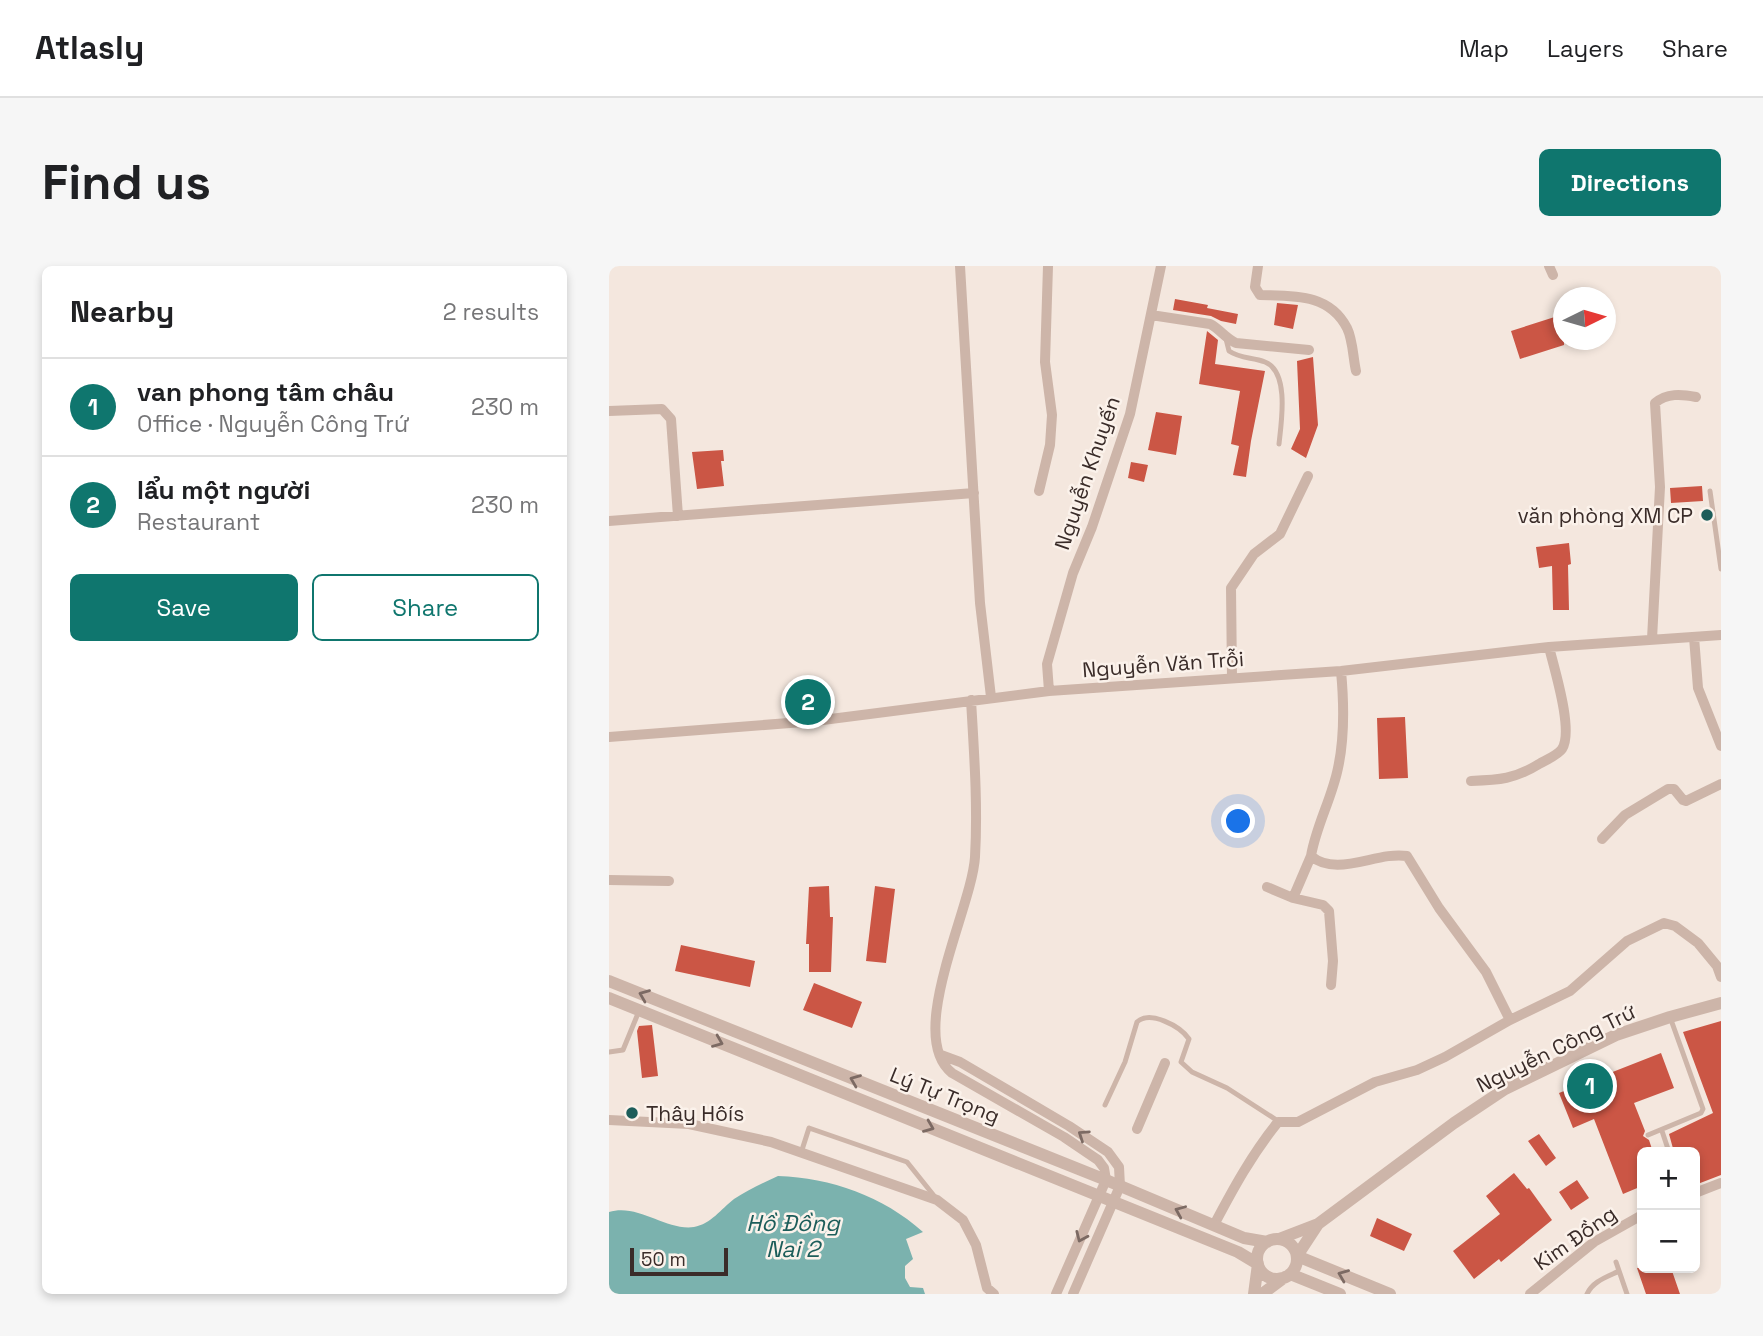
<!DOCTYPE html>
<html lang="en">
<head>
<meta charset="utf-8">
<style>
	body { margin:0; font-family:"Space Grotesk",sans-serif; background:#f6f6f6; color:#202124 }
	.controls { position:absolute; right:21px; bottom:21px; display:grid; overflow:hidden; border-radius:10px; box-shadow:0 4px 10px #0003 }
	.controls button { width:63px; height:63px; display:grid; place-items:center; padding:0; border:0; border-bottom:2px solid #e0e0e0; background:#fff; color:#202124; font:35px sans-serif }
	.compass { position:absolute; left:944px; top:21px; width:63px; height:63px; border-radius:50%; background:#fff; box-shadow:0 4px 10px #0003; rotate:85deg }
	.scale { position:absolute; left:21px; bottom:18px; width:98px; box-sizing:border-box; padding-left:7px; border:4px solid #3a2c29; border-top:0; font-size:19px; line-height:24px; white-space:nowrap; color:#3a2c29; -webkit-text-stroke:5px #fbf2eb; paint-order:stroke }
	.you { position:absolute; left:630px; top:556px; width:24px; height:24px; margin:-18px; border:5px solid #fff; border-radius:50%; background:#1a73e8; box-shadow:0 0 0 10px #1a73e833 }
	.badge { display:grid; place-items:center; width:46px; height:46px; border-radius:50%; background:#0f766e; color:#fff; font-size:23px; font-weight:700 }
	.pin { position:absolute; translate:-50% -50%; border:4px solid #fff; box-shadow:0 2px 7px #0006 }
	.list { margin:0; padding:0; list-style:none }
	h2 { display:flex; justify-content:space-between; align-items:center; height:91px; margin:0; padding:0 28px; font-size:30px }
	h2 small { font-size:23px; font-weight:400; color:#757577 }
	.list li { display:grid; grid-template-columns:46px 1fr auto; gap:21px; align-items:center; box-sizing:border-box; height:98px; padding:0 28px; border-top:2px solid #e0e0e0 }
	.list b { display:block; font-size:26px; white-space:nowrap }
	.list p { margin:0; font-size:23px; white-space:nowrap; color:#757577 }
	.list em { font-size:23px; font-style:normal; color:#757577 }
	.actions { display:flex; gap:14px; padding:21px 28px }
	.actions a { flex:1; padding:16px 0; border:2px solid #0f766e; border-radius:10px; text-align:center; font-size:24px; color:#0f766e }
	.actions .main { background:#0f766e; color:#fff }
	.map { position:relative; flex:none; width:1112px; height:1028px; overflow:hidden; border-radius:10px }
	header { display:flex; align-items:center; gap:42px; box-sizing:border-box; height:98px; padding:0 35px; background:#fff; border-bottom:2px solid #e0e0e0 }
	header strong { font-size:33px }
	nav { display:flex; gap:38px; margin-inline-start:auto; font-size:24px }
	.intro { display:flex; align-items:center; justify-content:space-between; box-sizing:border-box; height:168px; padding:0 42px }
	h1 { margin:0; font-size:49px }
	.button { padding:18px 32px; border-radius:10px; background:#0f766e; color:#fff; font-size:24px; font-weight:700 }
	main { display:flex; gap:42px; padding:0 42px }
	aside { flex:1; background:#fff; border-radius:10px; box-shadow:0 4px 10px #0003 }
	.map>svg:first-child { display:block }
	.water { fill:#7bb2ae }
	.building { fill:#cb5645 }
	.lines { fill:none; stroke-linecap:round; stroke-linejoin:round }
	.service { stroke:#cdb5a9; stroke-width:5 }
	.minor { stroke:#cdb5a9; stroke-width:10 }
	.tertiary { stroke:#cdb5a9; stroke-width:12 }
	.oneway { stroke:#7c6a63 }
	.poi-dot { fill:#1c5d5a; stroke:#fbf2eb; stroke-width:2.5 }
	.labels { text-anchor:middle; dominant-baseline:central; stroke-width:5; stroke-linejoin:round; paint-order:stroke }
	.street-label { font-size:21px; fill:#3a2c29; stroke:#fbf2eb }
	.poi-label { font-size:21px; fill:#3a2c29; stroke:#fbf2eb; text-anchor:end }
	.water-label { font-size:23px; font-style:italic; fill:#1c5d5a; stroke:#fbf2eb }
</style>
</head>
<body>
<header>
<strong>Atlasly</strong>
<nav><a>Map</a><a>Layers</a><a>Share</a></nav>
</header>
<div class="intro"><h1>Find us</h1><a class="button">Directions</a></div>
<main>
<aside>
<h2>Nearby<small>2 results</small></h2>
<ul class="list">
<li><span class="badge">1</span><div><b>van phong tâm châu</b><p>Office · Nguyễn Công Trứ</p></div><em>230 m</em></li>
<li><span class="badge">2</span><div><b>lẩu một người</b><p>Restaurant</p></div><em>230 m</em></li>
</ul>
<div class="actions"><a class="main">Save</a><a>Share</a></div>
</aside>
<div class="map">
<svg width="1112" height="1028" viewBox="0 0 1112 1028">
	<rect width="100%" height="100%" fill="#f4e7de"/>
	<path class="water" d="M169,910C222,912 274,930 314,966L297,973L304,993L296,1000V1012L301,1021L314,1022L316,1028H0V946C29,937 57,965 85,961C102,958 112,943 125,933C139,924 154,917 169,910Z"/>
	<path class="building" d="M566,33L599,39L598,42L629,48L627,58L612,55L602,50L564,44Z
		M668,37L689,39L684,63L665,59Z
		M955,48V79L911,93L902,65Z
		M598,65L609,74L606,98L656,105L642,175L637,211L624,209L630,180L622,178L631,125L590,118Z
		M704,91L709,159L697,192L682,183L691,163L688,95Z
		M547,146L573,150L567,189L539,184Z
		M114,184L115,195H112L115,220L88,223L83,186Z
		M522,196L539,199L535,216L519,212Z
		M1093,220L1094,235L1062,237L1061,222Z
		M960,277L962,298L959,299L960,344H944L943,300L930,302L927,281Z
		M796,451L799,512L770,513L768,452Z
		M220,620L221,651H224L222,706H200V678H197L200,621Z
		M266,620L286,623L277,697L257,695Z
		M72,679L146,695L141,721L66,705Z
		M205,717L253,736L243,762L194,744Z
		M1112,755V909L1086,919V886H1065L1060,868L1104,847L1074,766Z
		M43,759L49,810L33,812L28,765L30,760Z
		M1052,787L1065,822L1025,837L1036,865L1034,870L1040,874L1044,886H1033V920L1014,928L985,853L964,862L950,827Z
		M930,868L947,892L937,900L919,875Z
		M905,907L918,923L920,922L943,954L892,996L890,993L865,1013L844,985L891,948L877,930Z
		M968,914L980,932L962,944L950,926Z
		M768,952L803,968L795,985L761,970Z
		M1028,1002H1062L1071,1028H1037Z"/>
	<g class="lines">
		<path class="service" d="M617,73L620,85C632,93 643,91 656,96C681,106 672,158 670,178
			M1101,225L1112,303
			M0,786L14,784L30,745
			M496,839L516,796L528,756C541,744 571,760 580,773L572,796L583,806L618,822L669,855
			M1053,865L1060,886
			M1039,869L1092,847L1094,843L1061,751
			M192,887L200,862L298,896L326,931
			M1007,996L1018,1028
			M978,1028C984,1015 998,1011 1010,1005"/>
		<path class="minor" d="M351,0L371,337L382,431
			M649,0L646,21L651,29C684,30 720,27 738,62C744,74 744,92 747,105
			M940,0L944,9
			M542,49L601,58C611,63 616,72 627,77L700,84
			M0,145L53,143L62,153L69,250
			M430,225L441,179L443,149L436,96L439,0
			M0,255L365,227
			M1085,371L1089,422L1112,480
			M1043,373L1051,221L1046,137C1058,127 1072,128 1087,131
			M732,405C735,437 736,470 729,502C723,532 707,560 702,590C728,612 768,585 798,590L830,642L877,706L901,754
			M623,412L622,322L645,288L671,268L699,210
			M440,425L438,398L464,307L483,261L521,148L552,0
			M362,434C365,486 369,539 366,591C363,642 296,770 343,807L455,871L489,894L495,902L497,914L447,1028
			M0,471L206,455L440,425L732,405L940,381L1112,369
			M862,515C890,514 906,513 930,498C937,494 949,489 953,483C965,465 945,402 940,381
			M993,573L1016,549L1059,523H1065L1074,534L1077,535L1112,518
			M0,614L60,615
			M658,621L684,632L702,590
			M684,632L714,639L720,645L724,695L722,719
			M332,789L351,796L460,860L499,886L510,901L511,920L464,1028
			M0,854L80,858L162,876L328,934L354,954L367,979L378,1022L385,1028
			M528,863L556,797
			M1086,927L1112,917
			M605,959C624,923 643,888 669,856H689L766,816L808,804L836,791L901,754L961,725L1018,675L1055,657L1066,660L1089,677L1108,700L1112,711
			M921,1028L985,976L1033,949"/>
		<path class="tertiary" d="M0,715L497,914L635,972L658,976
			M0,732L629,986L649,998L645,1028
			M709,958L688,990L781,1028
			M670,973L709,958L845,857L896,823L1007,769L1061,751L1112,737
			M648 993a20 20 0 1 1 40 0a20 20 0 1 1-40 0Z
			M681,1008L731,1028
			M653,1028L676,1011"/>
	</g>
	<defs><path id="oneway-chevron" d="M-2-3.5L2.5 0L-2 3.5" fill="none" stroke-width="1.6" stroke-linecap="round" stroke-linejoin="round" transform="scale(1.75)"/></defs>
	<g class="oneway">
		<use href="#oneway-chevron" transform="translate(35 729) rotate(-158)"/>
		<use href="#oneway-chevron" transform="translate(109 776) rotate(22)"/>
		<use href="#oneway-chevron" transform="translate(246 814) rotate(-158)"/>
		<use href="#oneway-chevron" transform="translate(320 861) rotate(22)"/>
		<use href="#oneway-chevron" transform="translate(474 869) rotate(-146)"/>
		<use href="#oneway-chevron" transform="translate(571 945) rotate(-157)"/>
		<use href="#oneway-chevron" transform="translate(472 971) rotate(114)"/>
		<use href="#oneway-chevron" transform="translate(734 1009) rotate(-158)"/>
	</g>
	<g class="poi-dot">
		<circle cx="1098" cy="249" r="7"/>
		<circle cx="23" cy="847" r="7"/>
	</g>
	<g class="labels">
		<g class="street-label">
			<text transform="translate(478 207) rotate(-71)">Nguyễn Khuyến</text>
			<text transform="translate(554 398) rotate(-4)">Nguyễn Văn Trỗi</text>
			<text transform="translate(947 782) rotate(-26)">Nguyễn Công Trứ</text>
			<text transform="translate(336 829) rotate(22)">Lý Tự Trọng</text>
			<text transform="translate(966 972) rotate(-35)">Kim Đồng</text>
		</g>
		<g class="poi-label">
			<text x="1084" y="249">văn phòng XM CP</text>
			<text x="37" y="847" text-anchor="start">Thây Hôís</text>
		</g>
		<g class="water-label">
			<text x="184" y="957">Hồ Đồng<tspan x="184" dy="26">Nai 2</tspan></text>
		</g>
	</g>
</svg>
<div class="controls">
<button>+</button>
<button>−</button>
</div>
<svg class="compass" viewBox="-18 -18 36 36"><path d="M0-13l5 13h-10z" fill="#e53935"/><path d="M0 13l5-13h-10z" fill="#757577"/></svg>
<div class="scale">50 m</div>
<div class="you"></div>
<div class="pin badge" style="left:981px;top:820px">1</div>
<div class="pin badge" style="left:199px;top:436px">2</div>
</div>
</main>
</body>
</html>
